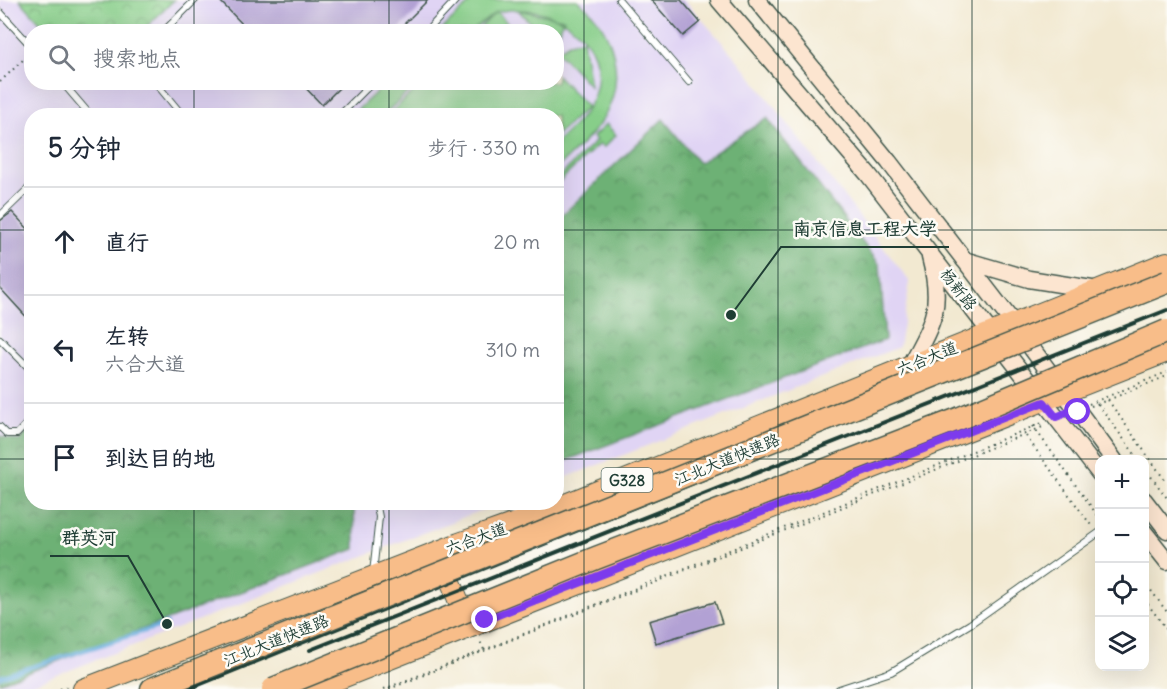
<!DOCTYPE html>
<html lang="zh">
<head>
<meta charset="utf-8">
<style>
	body { margin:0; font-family:Delius,"LXGW WenKai TC",sans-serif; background:#f2f2f3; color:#1f2937 }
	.controls { position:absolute; right:18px; bottom:18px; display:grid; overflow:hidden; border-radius:12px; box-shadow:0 6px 24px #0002 }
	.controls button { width:54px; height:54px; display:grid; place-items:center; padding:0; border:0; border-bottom:2px solid #e0e1e3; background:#fff; color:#1f2937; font:30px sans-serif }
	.stop { position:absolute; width:18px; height:18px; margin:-14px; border:4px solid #7c3aed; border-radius:50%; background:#fff }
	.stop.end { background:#7c3aed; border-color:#fff; box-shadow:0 2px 6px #0008 }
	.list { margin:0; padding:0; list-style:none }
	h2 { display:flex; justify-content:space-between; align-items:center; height:78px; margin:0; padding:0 24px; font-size:26px }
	h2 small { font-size:20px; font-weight:400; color:#747a83 }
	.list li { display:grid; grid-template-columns:39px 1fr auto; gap:18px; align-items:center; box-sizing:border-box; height:108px; padding:0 24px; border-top:2px solid #e0e1e3 }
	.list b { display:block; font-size:22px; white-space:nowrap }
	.list p { margin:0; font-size:20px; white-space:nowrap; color:#747a83 }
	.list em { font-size:20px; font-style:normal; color:#747a83 }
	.icon { flex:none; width:33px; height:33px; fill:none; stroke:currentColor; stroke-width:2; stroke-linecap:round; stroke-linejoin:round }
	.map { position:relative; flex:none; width:1167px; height:689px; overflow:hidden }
	.search { position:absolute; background:#fff; box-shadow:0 6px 24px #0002; left:24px; top:24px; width:540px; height:66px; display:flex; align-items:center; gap:15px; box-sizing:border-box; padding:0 21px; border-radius:24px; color:#747a83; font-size:22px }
	.panel { position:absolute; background:#fff; box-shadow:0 6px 24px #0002; left:24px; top:108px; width:540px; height:402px; border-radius:24px }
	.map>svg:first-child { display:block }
	.built { fill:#e0d4f4; fill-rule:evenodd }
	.grass { fill:#87ce89; stroke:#53865e; stroke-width:1.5 }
	.forest { fill:url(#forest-crowns); stroke:#467754; stroke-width:1.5 }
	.park { fill:url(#park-crowns); stroke:#53865e; stroke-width:1.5 }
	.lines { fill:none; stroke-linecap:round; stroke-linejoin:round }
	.stream { stroke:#68aede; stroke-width:4 }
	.building { fill:#b2a1d4 }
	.lane-casing { stroke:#3f574c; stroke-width:8 }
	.secondary-casing { stroke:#3f574c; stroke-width:19 }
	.primary-casing { stroke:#3f574c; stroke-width:22 }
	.highway-casing { stroke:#3f574c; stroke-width:25 }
	.path { stroke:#3f574c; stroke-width:2; stroke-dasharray:1.5 4.5; stroke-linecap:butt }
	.lane { stroke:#fff; stroke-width:6 }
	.secondary { stroke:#fce5d0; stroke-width:16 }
	.primary { stroke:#f8bd89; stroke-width:20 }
	.highway { stroke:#f8bd89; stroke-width:22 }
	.rail { stroke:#1f3d34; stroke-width:4 }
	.highway-bridge-casing { stroke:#3f574c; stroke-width:25; stroke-linecap:butt }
	.highway-bridge { stroke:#f8bd89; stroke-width:22 }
	.route { stroke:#7c3aed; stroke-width:8 }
	.grid { fill:none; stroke:#1f3d34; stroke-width:1.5; stroke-opacity:0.55 }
	.labels { text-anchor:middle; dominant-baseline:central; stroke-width:5; stroke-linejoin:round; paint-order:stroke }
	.shield { fill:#fdfcf7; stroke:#62766e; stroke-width:1.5 }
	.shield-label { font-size:15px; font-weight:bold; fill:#1f3d34 }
	.street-label { font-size:16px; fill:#1f3d34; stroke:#fdfcf7 }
	.leader { fill:none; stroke:#1f3d34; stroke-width:2 }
	.callout-dot { fill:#1f3d34; stroke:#fdfcf7; stroke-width:2 }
	.callout-label { font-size:18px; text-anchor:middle; font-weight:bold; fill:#1f3d34; stroke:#fdfcf7; stroke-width:5; stroke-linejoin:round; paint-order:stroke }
</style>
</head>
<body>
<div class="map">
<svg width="1167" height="689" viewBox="0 0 1167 689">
	<defs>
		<pattern id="forest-crowns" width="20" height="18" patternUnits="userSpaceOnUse" patternTransform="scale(1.5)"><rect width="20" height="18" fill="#6db175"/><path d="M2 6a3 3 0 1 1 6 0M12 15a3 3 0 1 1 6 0" fill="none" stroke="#599161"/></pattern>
		<pattern id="park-crowns" width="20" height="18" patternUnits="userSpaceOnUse" patternTransform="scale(1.5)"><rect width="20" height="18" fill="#87ce89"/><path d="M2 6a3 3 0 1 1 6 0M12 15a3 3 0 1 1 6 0" fill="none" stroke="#6ea871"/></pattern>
	</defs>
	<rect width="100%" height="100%" fill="#fdfcf7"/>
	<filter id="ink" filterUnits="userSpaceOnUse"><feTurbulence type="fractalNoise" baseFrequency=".0167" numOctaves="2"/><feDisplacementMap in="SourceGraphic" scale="12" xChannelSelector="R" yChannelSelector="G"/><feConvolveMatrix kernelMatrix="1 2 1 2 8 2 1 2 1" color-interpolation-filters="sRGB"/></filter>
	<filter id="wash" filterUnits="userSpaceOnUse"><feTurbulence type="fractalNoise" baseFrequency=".008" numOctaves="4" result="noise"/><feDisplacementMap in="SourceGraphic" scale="24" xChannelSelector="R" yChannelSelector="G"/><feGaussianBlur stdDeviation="1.35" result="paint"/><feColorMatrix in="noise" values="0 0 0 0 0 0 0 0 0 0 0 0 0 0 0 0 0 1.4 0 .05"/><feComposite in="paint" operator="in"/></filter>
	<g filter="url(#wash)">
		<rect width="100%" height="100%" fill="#f2e9d1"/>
		<path class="built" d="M0,0H685L747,71L910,282L899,347L557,481L556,116H32V502L500,503L21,689H0ZM32,32H556V82H32Z"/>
		<path class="grass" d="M473,0H577C615,27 628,80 602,120C590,139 572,153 557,168V142C571,128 587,115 594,95C613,37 550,0 497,12L515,31H477L496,12L472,31H440Z
			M518,10L564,19L557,37L556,32L538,31Z
			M583,39L590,86L557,51L569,43Z
			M557,75L587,107L557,135L556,116L388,115L423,83L556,82Z
			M387,82L418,83L383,115H352Z
			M606,124L616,135L603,148L599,144L557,184V179L596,141L593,137Z"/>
		<path class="forest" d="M767,118L880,265L885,340L557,464V220L663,119L699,163Z
			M31,428L32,502L354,503L355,549L0,683V436L19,441Z"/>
		<path class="park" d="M20,0H174L141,32L48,31Z"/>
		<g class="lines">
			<path class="stream" d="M0,677L167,624"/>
		</g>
		<g id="blocks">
			<path class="building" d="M219,0H428L396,32H250Z
				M651,0H681L700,22L683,36Z
				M300,82H345L322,105Z
				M12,212L32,233V323L0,288V221Z
				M715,602L722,623L656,643L649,621Z"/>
		</g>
	</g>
	<g filter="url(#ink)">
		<use href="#blocks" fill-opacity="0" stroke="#3f574c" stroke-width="1.5"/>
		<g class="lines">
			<g class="lane-casing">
				<path id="lane" d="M619,0L689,82
					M0,12L32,47
					M163,32L195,0
					M426,32L456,0
					M62,82L91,116
					M155,82L183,116
					M339,116L373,82
					M0,216L32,185
					M0,339L32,371
					M0,427L7,434H17L32,418
					M482,502L487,508L528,512
					M373,573L379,517L376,502
					M839,689L891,672L970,624L1100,532"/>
			</g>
			<g class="secondary-casing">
				<path id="secondary" d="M719,0L868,174L1100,474
					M757,0L889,162L1013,323L1114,460
					M964,260L1029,279L1098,290
					M910,365C934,321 943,306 930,257
					M1144,500L1167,530
					M1144,532L1167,561"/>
			</g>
			<g class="primary-casing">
				<path id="primary" d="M431,565L449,577L461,607L455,625
					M83,689L459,543L543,513L1167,262
					M314,689L1167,352"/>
			</g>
			<g class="highway-casing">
				<path id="highway" d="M152,689L205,668"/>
			</g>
			<path class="path" d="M0,82L27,56
				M1108,400L1167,376
				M1089,404L1167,372
				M1098,404L1139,460
				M1091,406L1108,400L1167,483
				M1033,426L1100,519
				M1026,436L1093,528
				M1144,467L1167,498
				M1144,581L1167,612
				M1144,599L1167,630
				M484,650L1042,423
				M60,689L68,686
				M384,689L484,650L480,641
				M389,689L1045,426"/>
			<use href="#lane" class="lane"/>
			<use href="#secondary" class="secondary"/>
			<use href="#primary" class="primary"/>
			<use href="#highway" class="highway"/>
			<path class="rail" d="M310,650L1167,310
				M189,689L1167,290"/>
			<g class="highway-bridge-casing">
				<path id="highway-bridge" d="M205,668L1167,282
					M273,689L596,558L956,420L1167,331"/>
			</g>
			<use href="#highway-bridge" class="highway-bridge"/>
		</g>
	</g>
	<g class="lines" filter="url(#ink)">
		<path class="route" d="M485,620L1044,402L1056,417L1076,409L1078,412"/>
	</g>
	<path class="grid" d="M194,0V32M389,0V32M584,0V689M778,0V689M972,0V689M194,82V116M389,82V116M0,230H32M556,230H1167M0,459H32M556,459H1167M194,502V689M389,502V689"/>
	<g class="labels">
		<rect class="shield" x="601.5" y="468" width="51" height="24" rx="4.5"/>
		<g class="shield-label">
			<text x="627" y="480">G328</text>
		</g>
		<g class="street-label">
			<text transform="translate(959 289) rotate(52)">杨新路</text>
			<text transform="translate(927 358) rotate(-22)">六合大道</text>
			<text transform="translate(727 459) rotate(-22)">江北大道快速路</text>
			<text transform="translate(476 538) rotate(-20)">六合大道</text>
			<text transform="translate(276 640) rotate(-22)">江北大道快速路</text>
		</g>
	</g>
	<path class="leader" d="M731 315L781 247H949M167 624L128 556H50"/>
	<g class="callout-dot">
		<circle cx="731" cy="315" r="6"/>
		<circle cx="167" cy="624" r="6"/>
	</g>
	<g class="callout-label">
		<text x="865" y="235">南京信息工程大学</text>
		<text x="89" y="544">群英河</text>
	</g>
</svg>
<div class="controls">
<button>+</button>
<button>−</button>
<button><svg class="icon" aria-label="locate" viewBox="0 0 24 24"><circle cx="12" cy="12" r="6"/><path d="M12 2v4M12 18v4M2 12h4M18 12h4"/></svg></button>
<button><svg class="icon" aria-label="layers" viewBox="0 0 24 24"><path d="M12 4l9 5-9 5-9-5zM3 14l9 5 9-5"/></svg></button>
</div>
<div class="stop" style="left:1078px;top:412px"></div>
<div class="stop end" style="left:485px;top:620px"></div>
<div class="search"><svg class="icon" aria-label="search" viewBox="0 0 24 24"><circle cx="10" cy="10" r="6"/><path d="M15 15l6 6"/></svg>搜索地点</div>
<section class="panel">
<h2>5 分钟<small>步行 · 330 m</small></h2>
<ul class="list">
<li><svg class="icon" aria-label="ahead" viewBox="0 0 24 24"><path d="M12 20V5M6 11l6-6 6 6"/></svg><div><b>直行</b></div><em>20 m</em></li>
<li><svg class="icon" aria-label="left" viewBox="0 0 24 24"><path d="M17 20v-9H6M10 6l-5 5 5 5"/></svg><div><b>左转</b><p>六合大道</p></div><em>310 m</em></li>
<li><svg class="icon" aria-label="arrive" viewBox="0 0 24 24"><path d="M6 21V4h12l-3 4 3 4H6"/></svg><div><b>到达目的地</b></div></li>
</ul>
</section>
</div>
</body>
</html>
